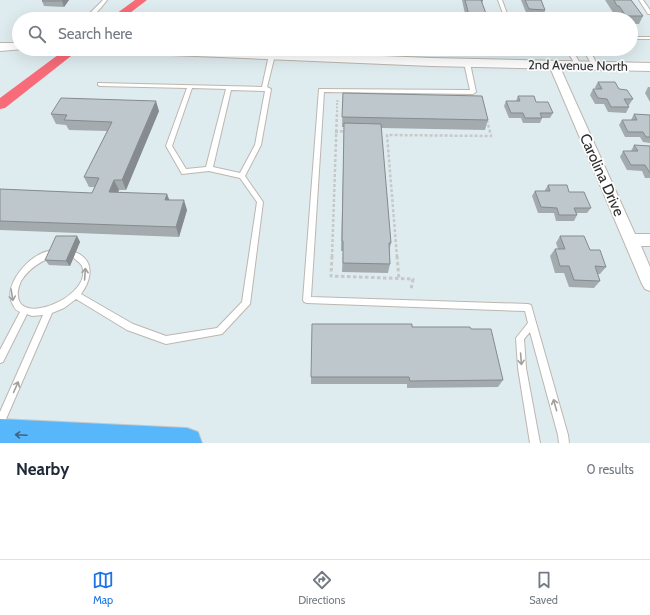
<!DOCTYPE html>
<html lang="en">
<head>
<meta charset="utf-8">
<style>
	body { margin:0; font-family:Cabin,sans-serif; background:#f6f6f7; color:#1f2937 }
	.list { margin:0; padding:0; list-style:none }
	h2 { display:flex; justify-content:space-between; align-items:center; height:52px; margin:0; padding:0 16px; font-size:17px }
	h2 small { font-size:13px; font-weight:400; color:#747a83 }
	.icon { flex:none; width:22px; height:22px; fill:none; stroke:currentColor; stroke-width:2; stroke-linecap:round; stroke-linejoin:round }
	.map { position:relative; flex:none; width:650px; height:443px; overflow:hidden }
	.search { position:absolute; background:#fff; box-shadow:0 4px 16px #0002; left:12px; right:12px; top:12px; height:44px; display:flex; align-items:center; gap:10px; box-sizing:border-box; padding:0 14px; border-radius:22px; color:#747a83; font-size:15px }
	.sheet { height:116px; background:#fff }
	nav { display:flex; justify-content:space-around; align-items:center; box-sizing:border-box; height:56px; border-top:1px solid #e0e1e3; background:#fff; font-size:11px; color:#747a83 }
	nav a { display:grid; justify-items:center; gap:2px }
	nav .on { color:#1a73e8 }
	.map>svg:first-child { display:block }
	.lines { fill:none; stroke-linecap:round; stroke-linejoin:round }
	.canal { fill:#f76c78; fill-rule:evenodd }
	.service-casing { stroke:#bdb6af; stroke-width:2 }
	.minor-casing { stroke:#bdb6af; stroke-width:2 }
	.tertiary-casing { stroke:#bdb6af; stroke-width:2 }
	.primary-casing { stroke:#c8c8c8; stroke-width:2 }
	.path-far2 { stroke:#c8c8c8; stroke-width:2; stroke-dasharray:2 1.5; stroke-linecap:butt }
	.path-far1 { stroke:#c8c8c8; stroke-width:2.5; stroke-dasharray:3 2; stroke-linecap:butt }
	.path { stroke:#c8c8c8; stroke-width:3; stroke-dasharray:3.5 2.5; stroke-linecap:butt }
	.service { fill:#fff; fill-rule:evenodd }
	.minor { fill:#fff; fill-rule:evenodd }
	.tertiary { fill:#fff; fill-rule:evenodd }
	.primary { fill:#58b7fb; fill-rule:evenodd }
	.wall { fill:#a3abaf }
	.shaded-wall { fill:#858b8e }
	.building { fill:#bec7cb; stroke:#858b8e }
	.oneway { stroke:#a0a0a0 }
	.oneway2 { stroke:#3e647f }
	.labels { text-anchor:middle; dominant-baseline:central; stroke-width:3.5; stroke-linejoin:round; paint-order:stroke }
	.far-street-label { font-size:13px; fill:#2d2d2d; stroke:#fff }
	.street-label { font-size:15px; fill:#2d2d2d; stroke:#fff }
</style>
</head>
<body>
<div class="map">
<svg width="650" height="443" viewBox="0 0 650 443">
	<rect width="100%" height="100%" fill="#dfecef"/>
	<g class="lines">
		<path class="canal" d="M135,0H147L122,19H109Z
			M66,49H80L5,108L0,109V98Z"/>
		<g class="service-casing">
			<path id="service" d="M103,0H107C100,9 93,19 81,19L91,12Z
				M498,0H502L509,19H505Z
				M639,0H643L650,10V14H648Z
				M631,37H650V39H631Z
				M566,49H572L581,65L580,66H576Z
				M583,49H589L598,66L597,67H593Z
				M272,53L275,55L267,87L271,89L261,145L245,176L263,202L250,304L222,334L166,344L127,330L76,299L64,308L52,313L3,426L0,428V412L43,315L32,316L27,314L3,362L0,363V350L20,312C16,310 15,309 13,305C0,284 37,245 58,251L59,253L58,255C42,260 30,267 21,281C19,286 17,291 18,296C20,327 94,295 82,266C80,262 74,259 71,255L72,253L75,252C95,260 92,279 81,294L133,324L166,336L217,328L242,302L257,202L240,178L209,171L182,174L166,146L187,88L100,86L98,85V83L262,87L269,55ZM192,88L226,89L206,167L186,169L172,146ZM231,90L265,91L255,145L240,173L213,167Z
				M467,61L470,63L476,92L473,94L324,92L311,297L528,304L531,305L568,435L569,443H559L558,435L530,332L524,339L526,368L540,443H530L518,368L516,338L528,323L525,311L307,303L304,302L303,300L319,89L470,90L464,63Z"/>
		</g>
		<g class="minor-casing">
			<path id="minor" d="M554,62L559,65L635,234H650V246H641L650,267V291L645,289L642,284L549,65Z"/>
		</g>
		<g class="tertiary-casing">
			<path id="tertiary" d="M0,43H19V49H24L0,51Z
				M117,49H210L431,58L650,63V71L431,66L123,53Z"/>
		</g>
		<g class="primary-casing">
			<path id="primary" d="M0,419L187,428L198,432L202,443H0Z"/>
		</g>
		<path class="path-far2" d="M337,112V101H340"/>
		<path class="path-far1" d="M335,132L346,131
			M332,257L337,111
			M397,257L387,135L491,136L487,120"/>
		<path class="path" d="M332,256L331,276L413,279L411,290
			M397,256L399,279"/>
		<use href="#service" class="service"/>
		<use href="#minor" class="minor"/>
		<use href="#tertiary" class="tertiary"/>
		<use href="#primary" class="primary"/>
	</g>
	<path class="wall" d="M43,0H69L64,7L44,6L42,1Z
		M462,0H483L482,4L488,19H466Z
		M521,0H542V2L545,10L544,15H527Z
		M605,0H631L643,16L639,24H631V19H619L616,14H614Z
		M598,82L619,89L633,99L629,105H628L629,107L626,113L608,112L604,104H595L590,95L593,89H596L595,87Z
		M648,87H650V102L645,93Z
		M343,93L488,120L485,130L381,128L391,243L389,252L390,264L388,273L342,272L343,251H341L344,127H342Z
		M518,96L536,102L553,113L550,118H542L540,123H523L521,118H509L504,106L506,101H516Z
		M159,111L126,190H119L118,192L170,200L187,210L179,237L0,230V189L92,193L94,187H89L84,177L107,131L69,130L66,125L56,124L51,114Z
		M634,114L650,115V143L643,142L640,137H625L619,125L622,120H631Z
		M634,145L650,146V178H645L642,171L627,170L620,157L623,151H631Z
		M548,185L569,192L591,208L587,213H576L577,215L574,221H556L554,213H538L532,196L535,191H545V190Z
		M77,236L80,242L70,266L49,265L45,260Z
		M560,236L590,250L606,267L600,274H598L600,281L594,288L569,287L564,273H555L550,256L555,249H558L556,243Z
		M412,327L471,329L503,380L498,387L407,388V384H311V377Z"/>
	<path class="shaded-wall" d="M63,0H69L64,7L62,1Z
		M156,101L159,111L126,190L122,180Z
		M114,180L119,190L114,202L109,192Z
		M167,194L171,204L165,200Z
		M184,200L187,210L179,237L176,227Z
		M77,236L80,242L70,266L66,261Z"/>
	<path class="building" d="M43,0H63L62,1H42Z
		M465,0H483H481L488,19H470Z
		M525,0H541L545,10L529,9Z
		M614,0H631L643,16H626L619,6H617Z
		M598,82H615L619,89L627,90L633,99H624L629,107H611L607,99L598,98L593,89H602Z
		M343,93L482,96L488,120L342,117Z
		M518,96H534L536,102H548L553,113H540L542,118H525L523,113H511L506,101H520Z
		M61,98L156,101L122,180H114L109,192L167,194L165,200H184L176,227L0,221V189L92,193L99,178L84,177L112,122L64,120L67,115L51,114Z
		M634,114L650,115V137H646L643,132H628L622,120H637Z
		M344,123L381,124L391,243H389L390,264L343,263V241H342Z
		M634,145L650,146V173L645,165H631L623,151H638Z
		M548,185H567L569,192H584L591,208H574L577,215H559L557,208L541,207L535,191H550Z
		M56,236H77L66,261L45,260Z
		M560,236H584L590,250H600L606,267L595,266L600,281L574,280L569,266H560L555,249H565Z
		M312,324H412V327H470L471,329H491L503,380L410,381L409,377H311Z"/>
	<defs><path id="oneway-shaft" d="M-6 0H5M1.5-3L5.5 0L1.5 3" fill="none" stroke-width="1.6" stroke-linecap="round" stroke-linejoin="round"/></defs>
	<g class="oneway">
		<use href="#oneway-shaft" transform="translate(85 274) rotate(-86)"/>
		<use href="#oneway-shaft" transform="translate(12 295) rotate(81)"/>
		<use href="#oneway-shaft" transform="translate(521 359) rotate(86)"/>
		<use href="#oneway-shaft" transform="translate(16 387) rotate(-66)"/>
		<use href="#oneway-shaft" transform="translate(555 405) rotate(-106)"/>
	</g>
	<use class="oneway2" href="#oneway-shaft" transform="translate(21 435) rotate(-177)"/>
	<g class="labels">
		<g class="far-street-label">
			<text transform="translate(578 65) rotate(1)">2nd Avenue North</text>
		</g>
		<g class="street-label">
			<text transform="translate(602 175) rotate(66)">Carolina Drive</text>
		</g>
	</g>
</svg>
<div class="search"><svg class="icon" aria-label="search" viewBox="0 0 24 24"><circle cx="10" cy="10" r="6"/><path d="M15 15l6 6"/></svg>Search here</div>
</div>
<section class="sheet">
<h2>Nearby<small>0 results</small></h2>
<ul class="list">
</ul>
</section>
<nav>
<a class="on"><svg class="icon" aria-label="map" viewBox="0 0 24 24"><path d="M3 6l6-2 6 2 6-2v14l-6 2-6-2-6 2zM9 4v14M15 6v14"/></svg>Map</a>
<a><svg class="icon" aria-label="directions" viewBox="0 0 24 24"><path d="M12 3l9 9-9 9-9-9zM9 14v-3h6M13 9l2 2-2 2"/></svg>Directions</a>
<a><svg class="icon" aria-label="saved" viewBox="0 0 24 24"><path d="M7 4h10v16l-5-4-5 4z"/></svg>Saved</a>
</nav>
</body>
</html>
